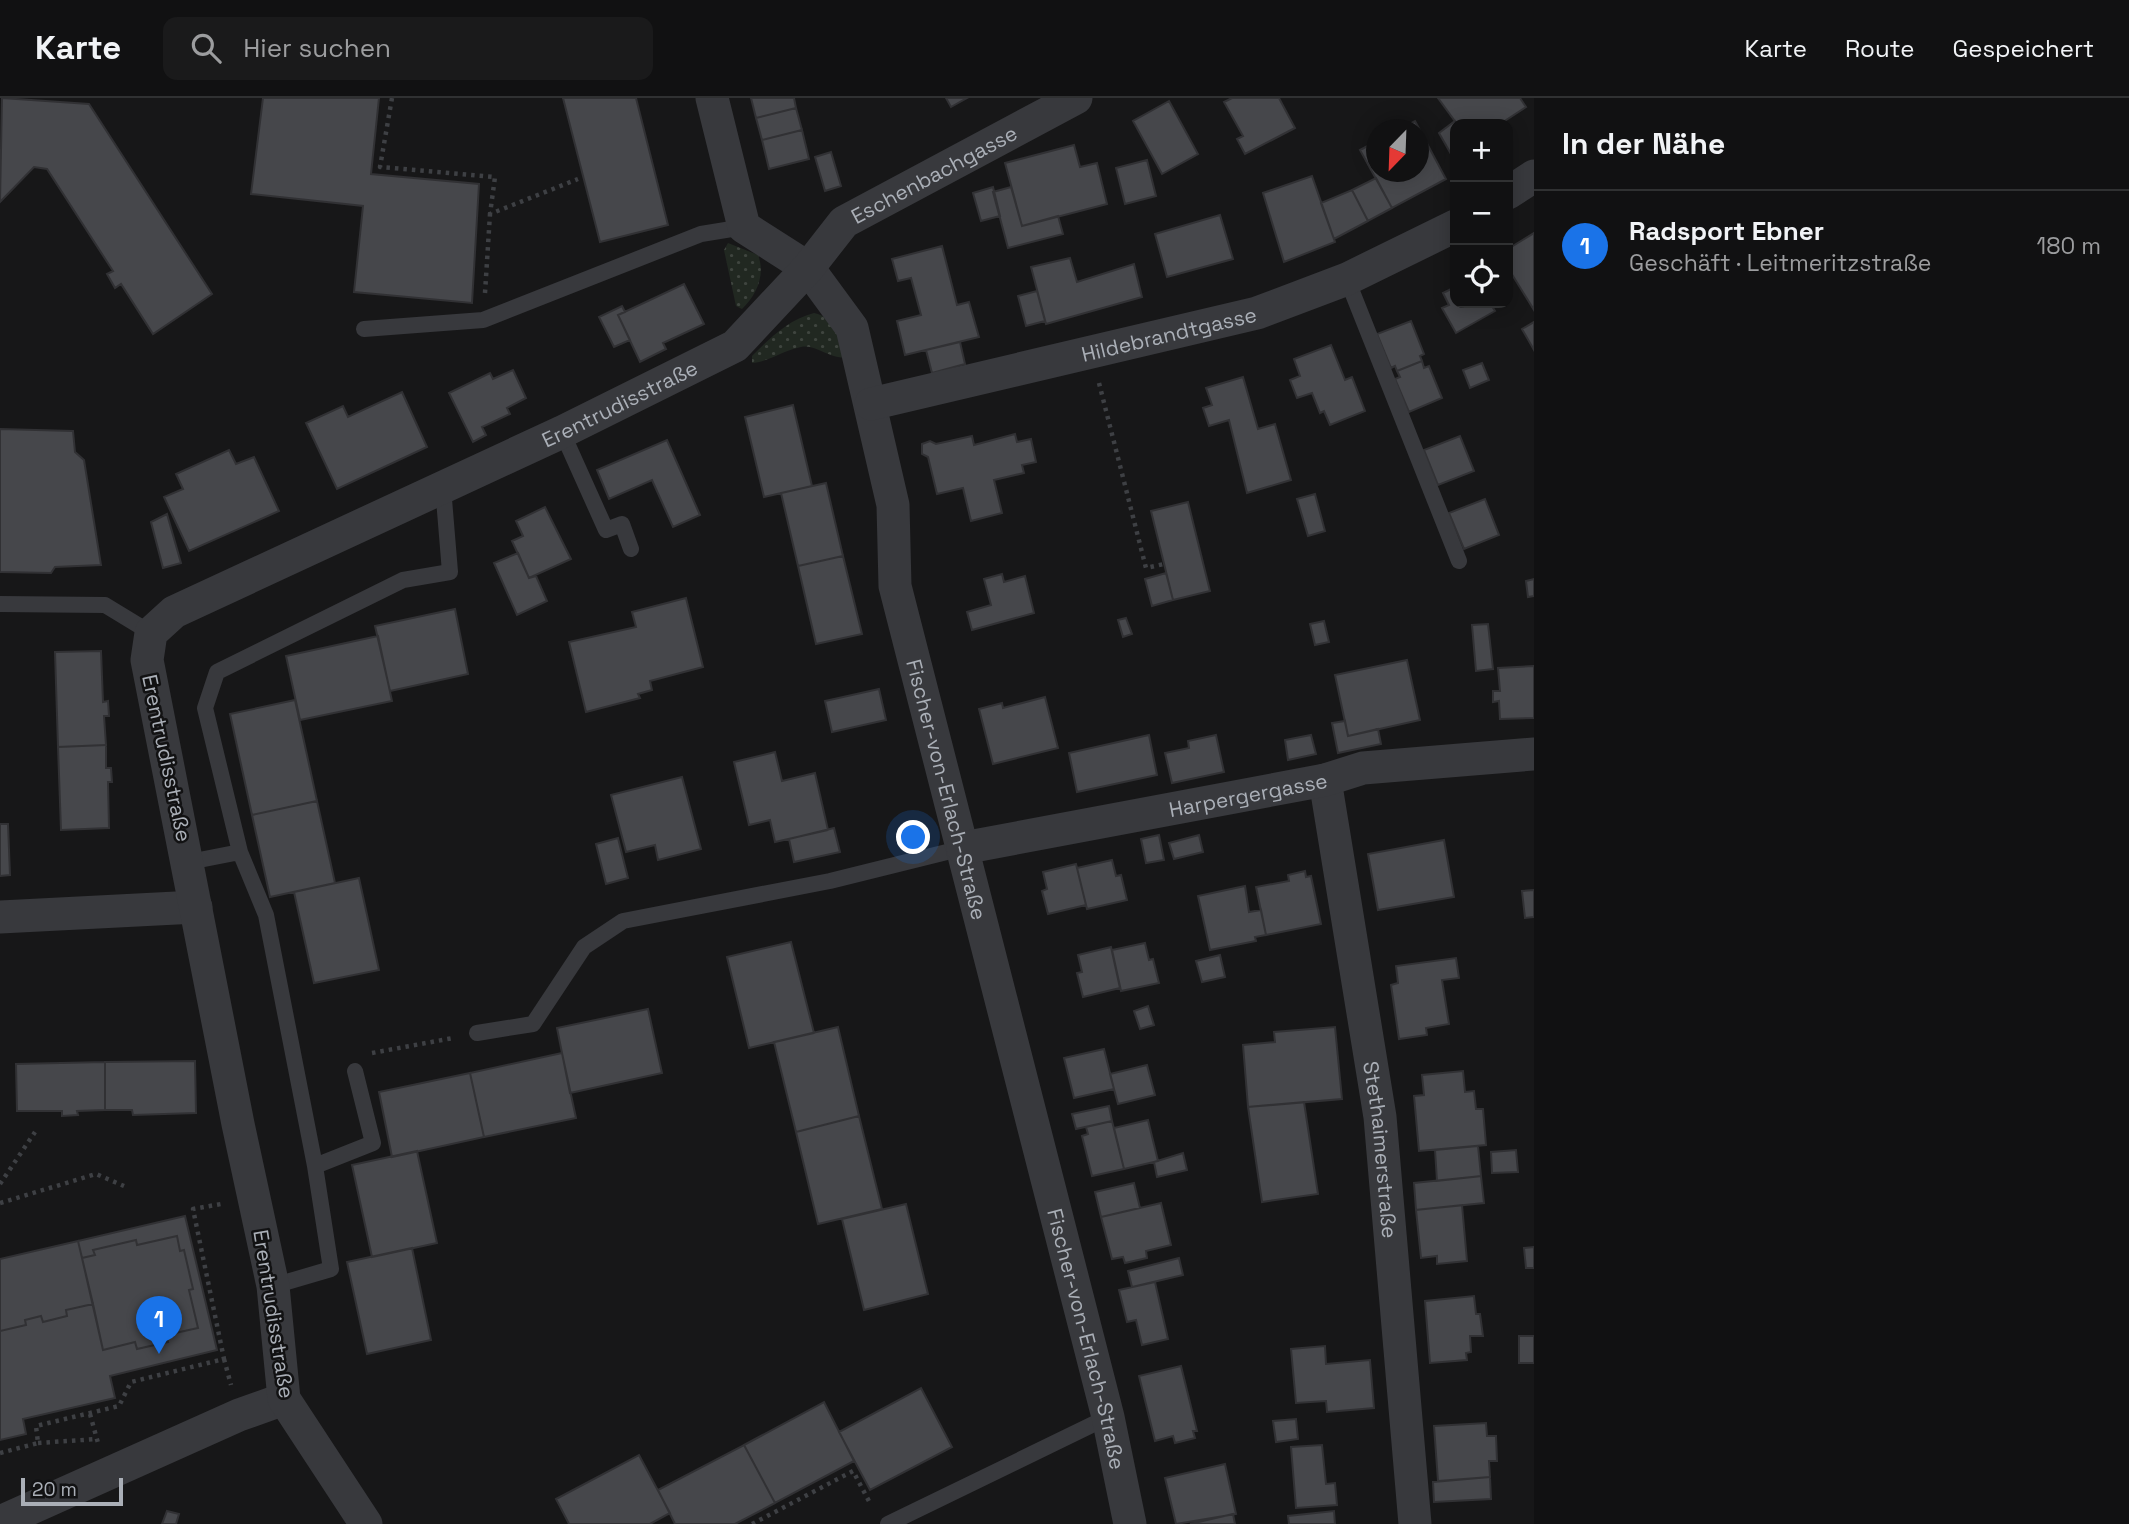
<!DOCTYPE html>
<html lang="de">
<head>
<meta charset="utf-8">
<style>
	body { margin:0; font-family:"Space Grotesk",sans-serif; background:#1a1a1b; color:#f1f3f6 }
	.controls { position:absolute; right:21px; top:21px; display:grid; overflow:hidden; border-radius:14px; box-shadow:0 4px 18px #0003 }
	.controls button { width:63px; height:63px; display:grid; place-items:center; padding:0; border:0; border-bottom:2px solid #303132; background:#111112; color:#f1f3f6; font:35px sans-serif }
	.compass { position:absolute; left:1366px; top:21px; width:63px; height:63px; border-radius:50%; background:#111112; box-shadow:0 4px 18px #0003; rotate:203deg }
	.scale { position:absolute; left:21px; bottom:18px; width:102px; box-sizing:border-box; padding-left:7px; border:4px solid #aaafb7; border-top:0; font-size:19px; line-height:24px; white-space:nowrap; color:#aaafb7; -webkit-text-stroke:5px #121213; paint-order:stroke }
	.you { position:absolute; left:914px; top:740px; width:24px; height:24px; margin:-18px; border:5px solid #fff; border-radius:50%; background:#1a73e8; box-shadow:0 0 0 10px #1a73e833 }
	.badge { display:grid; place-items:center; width:46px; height:46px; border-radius:50%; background:#1a73e8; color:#fff; font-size:23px; font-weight:700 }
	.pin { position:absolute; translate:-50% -58px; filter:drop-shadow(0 2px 4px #0008) }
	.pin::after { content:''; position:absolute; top:37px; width:24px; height:21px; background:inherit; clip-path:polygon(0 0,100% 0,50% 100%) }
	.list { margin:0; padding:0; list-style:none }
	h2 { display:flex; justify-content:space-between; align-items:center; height:91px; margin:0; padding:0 28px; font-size:30px }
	h2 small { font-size:23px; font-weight:400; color:#9c9d9f }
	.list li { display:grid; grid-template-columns:46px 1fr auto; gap:21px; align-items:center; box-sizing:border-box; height:112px; padding:0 28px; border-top:2px solid #303132 }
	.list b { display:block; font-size:26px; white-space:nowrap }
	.list p { margin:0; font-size:23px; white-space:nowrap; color:#9c9d9f }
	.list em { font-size:23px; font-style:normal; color:#9c9d9f }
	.icon { flex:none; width:38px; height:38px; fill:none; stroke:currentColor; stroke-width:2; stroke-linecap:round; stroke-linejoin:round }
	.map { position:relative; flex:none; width:1534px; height:1426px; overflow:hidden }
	header { display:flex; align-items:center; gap:42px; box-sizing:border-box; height:98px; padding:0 35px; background:#111112; border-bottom:2px solid #303132 }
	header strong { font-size:33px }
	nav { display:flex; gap:38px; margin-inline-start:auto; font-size:24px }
	.search { width:490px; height:63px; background:#1a1a1b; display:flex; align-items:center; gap:18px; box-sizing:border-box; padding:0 24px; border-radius:14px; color:#9c9d9f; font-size:26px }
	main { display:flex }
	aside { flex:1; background:#111112 }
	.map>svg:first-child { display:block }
	.green { fill:url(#green-dots) }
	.building { fill:#46474b; stroke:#313134; stroke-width:2 }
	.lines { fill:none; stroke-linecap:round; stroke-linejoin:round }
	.path { stroke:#3e4044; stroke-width:4.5; stroke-dasharray:3.5 5; stroke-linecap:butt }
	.service { stroke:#38393d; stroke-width:16 }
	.minor { stroke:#38393d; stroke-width:33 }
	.labels { text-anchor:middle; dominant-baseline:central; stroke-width:5; stroke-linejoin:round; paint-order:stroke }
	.street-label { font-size:21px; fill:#aaafb7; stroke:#121213 }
</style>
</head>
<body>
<header>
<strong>Karte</strong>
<div class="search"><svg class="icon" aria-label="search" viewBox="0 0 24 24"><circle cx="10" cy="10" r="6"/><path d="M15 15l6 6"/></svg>Hier suchen</div>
<nav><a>Karte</a><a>Route</a><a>Gespeichert</a></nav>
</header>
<main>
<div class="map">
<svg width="1534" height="1426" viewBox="0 0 1534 1426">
	<defs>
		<pattern id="green-dots" width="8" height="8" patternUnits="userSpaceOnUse" patternTransform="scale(1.75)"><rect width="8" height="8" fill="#212821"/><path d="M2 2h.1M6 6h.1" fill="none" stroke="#3f453f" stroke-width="1.8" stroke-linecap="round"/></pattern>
	</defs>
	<rect width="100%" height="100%" fill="#171718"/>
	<path class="green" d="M728,145L758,157C766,177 756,198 742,211L736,208L724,152Z
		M814,215C836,220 839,239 845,259C830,262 817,246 801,249C784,252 768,264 752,265V258C771,239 788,222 814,215Z"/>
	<path class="building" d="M2,0L89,6L212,196L153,236L121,186L115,190L107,176L113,173L47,71L34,69L0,104Z
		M263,0H379L371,76L479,86L472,205L354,194L363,108L251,96Z
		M563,0H636L668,127L600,144Z
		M751,0H794L796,10L756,20Z
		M946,0H967L951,9Z
		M1232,0H1279L1295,30L1245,56L1237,41L1243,38L1224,4Z
		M1438,0H1520L1526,9L1500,26H1457Z
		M1169,3L1198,56L1162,76L1133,23Z
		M796,10L802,32L762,42L756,20Z
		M1415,23L1446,81L1392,110L1360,52L1377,43V74H1419V32H1398Z
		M1455,23L1457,26L1455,63L1439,35Z
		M802,32L809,61L769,71L762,42Z
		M1074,47L1080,69L1097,65L1107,106L1022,128L1005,65Z
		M831,54L841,88L825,93L815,59Z
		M1147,62L1156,98L1125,106L1116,70Z
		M1312,78L1335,144L1284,164L1263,95Z
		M1376,80L1392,110L1368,123L1352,92Z
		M993,89L1000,118L981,123L973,95Z
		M1011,89L1022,128L1058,118L1063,136L1008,150L993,94Z
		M1352,92L1368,123L1334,141L1321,105Z
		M1220,117L1233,161L1167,179L1155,136Z
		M1534,135V212L1508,170V151Z
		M942,148L957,207L969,204L979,239L905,257L897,223L921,217L911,180L898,183L892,161Z
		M1070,160L1077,184L1134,166L1142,199L1046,226L1031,169Z
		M684,186L704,226L663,245L666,251L640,264L618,217Z
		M1455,189V205H1490L1495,213L1456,235L1442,210L1449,207L1443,195Z
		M1037,193L1045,223L1026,228L1018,198Z
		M622,208L625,214L618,217L630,242L614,249L599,219Z
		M1411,223L1424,256L1420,258L1422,263L1397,273L1395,268L1391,270L1377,236Z
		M1534,224V252L1522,231Z
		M960,244L965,266L932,275L926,252Z
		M1331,247L1345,282L1352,279L1365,313L1330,327L1324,313L1320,315L1312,295L1297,300L1290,282L1300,278L1294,261Z
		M1422,263L1424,270L1429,268L1442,300L1409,314L1395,281L1400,279L1397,273Z
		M1482,265L1489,282L1470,290L1463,272Z
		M513,272L526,300L507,310L510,316L482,329L486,337L473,344L449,295L490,275L493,281Z
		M1243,279L1258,331L1275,326L1291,382L1247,395L1229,322L1209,328L1203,310L1212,307L1206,290Z
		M402,294L427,349L337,391L306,325L343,308L348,319Z
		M793,307L812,388L764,399L745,319Z
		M0,331L73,333L75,354L84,362L101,467L55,469L51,475L0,474Z
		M1015,336L1017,344L1031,341L1036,364L1022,367L1024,375L994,382L1002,415L971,423L963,390L937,396L928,359L922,356V346L930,343L936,346L972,338L974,347Z
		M1460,338L1474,373L1438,387L1424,352Z
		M667,342L700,417L673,429L652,382L609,401L597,372Z
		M229,352L236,366L254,359L279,413L189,453L164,399L183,391L176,376Z
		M826,385L843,458L798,468L781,395Z
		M1315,396L1325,433L1308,438L1297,401Z
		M1485,401L1499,437L1464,451L1449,415Z
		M1188,404L1210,493L1173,502L1151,413Z
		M545,409L571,461L529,480L512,443L523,438L516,423Z
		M167,416L181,465L163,470L151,424Z
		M518,455L529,480L536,478L547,503L517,517L494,465Z
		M843,458L862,536L816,546L798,468Z
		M1166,475L1173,502L1152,508L1145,481Z
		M1002,476L1004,484L1025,478L1034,515L972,532L967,514L991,507L984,481Z
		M1534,481V498L1528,499L1526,483Z
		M686,500L703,569L650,583L652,592L638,596L640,600L586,614L569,544L636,529L632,514Z
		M455,511L468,576L390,593L375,528Z
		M1126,520L1132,536L1123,539L1118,522Z
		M1324,523L1329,544L1315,547L1310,526Z
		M1488,526L1493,571L1476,573L1472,527Z
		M378,538L392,603L300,622L286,558Z
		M101,553L103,604L108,603L109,618H104L106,647L58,649L55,554Z
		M1407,562L1420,622L1348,638L1335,577Z
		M1534,568V620L1500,621L1499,603L1493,604V593H1500L1498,570Z
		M879,591L886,622L832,634L825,603Z
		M1045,599L1058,650L993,666L979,611L1002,605L1003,610Z
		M295,602L317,703L252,717L230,616Z
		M1345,623L1348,638L1378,631L1381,646L1338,655L1332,625Z
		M1149,637L1157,677L1077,694L1069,655Z
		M1216,637L1224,674L1172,685L1165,655L1189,650L1188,643Z
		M1311,637L1316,656L1288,662L1285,642Z
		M106,647V670H111L112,684H108L109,730L61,732L58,649Z
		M775,654L782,683L815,675L828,732L775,744L770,722L749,727L734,664Z
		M682,679L701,751L658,762L655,747L626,754L611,697Z
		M317,703L335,785L270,799L252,717Z
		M0,726H8L10,777L0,778Z
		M834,730L840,754L794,764L789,741Z
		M1159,737L1164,762L1146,765L1141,741Z
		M1199,737L1203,754L1174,761L1169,745Z
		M618,740L628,780L606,786L596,746Z
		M1444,742L1454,799L1378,812L1368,756Z
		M1112,762L1116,778L1121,777L1127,802L1087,811L1077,770Z
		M1076,766L1086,807L1048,816L1042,793L1047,791L1043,774Z
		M1305,773L1306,779L1311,778L1321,826L1266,837L1256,789L1289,783L1288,777Z
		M359,780L379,872L314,885L294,794Z
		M1245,788L1249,814L1261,812L1266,837L1255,839L1256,843L1210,852L1198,798Z
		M1534,792V819L1525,820L1522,793Z
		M791,844L814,935L749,950L727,859Z
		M1145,845L1149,862L1153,861L1159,885L1121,893L1112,852Z
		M1111,849L1120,890L1083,899L1077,875L1082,874L1078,857Z
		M1220,857L1225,879L1202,884L1196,863Z
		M1456,860L1459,880L1442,882L1449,926L1426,930L1427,937L1399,941L1391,887L1398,885L1396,868Z
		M1148,908L1154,927L1140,931L1134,913Z
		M648,911L662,975L570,995L557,930Z
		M838,929L859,1018L796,1034L774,944Z
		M1335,929L1342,1001L1248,1009L1243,947L1275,944L1274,934Z
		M1104,951L1114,991L1074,1000L1064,960Z
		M562,955L576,1020L484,1039L470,975Z
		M195,963L196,1015L133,1017L132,1012H105V964Z
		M105,964V1012L77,1013L78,1017L62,1018V1013H17L16,966Z
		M1147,967L1155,997L1118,1006L1110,976Z
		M1463,973L1465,994L1474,993L1476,1011H1483L1486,1047L1419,1053L1414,998L1424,997L1422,977Z
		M470,975L484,1039L392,1059L379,994Z
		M1304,1004L1318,1096L1262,1104L1248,1009Z
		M1109,1008L1112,1023L1076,1031L1072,1016Z
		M859,1018L882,1111L818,1126L796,1034Z
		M1148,1022L1158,1063L1124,1071L1114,1030Z
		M1112,1023L1124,1071L1092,1078L1082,1038L1088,1036L1086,1029Z
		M1478,1048L1481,1078L1437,1083L1435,1052Z
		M1516,1052L1518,1074L1492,1075L1491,1054Z
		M417,1053L437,1145L372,1159L352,1067Z
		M1183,1055L1187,1072L1157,1079L1154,1064Z
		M1481,1078L1484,1105L1416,1112L1414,1085Z
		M1134,1085L1140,1110L1101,1119L1095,1094Z
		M1161,1105L1171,1147L1146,1153L1147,1160L1125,1165L1123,1159L1112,1161L1101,1119Z
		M906,1106L928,1196L864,1212L842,1121Z
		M1462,1107L1467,1163L1437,1166V1158L1421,1160L1416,1112Z
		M185,1118L217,1252L110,1278L115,1300L23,1321L26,1336L0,1342V1233L26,1227L25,1222L41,1218L43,1224L67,1218L66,1212L93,1206L103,1252L135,1244L137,1251L168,1244L166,1237L198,1230L189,1192L193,1191L184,1152L180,1153L177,1138L137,1147L136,1142L93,1152L95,1157L82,1160L78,1143Z
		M177,1138L180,1153L184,1152L193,1191L189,1192L198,1230L166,1237L168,1244L137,1251L135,1244L103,1252L82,1160L95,1157L93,1152L136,1142L137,1147Z
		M78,1143L93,1206L66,1212L67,1218L43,1224L41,1218L25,1222L26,1227L0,1233V1161Z
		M1534,1149V1170H1526L1524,1150Z
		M412,1150L431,1242L367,1256L347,1164Z
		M1179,1160L1183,1177L1132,1189L1128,1173Z
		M1155,1184L1168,1241L1142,1247L1136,1222L1127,1224L1119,1192Z
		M1474,1198L1476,1216H1480L1483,1238H1470L1471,1254L1466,1255L1467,1262L1430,1265L1425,1203Z
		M1519,1238H1534V1265H1519Z
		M1325,1248L1326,1266L1370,1262L1374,1310L1327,1314L1326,1303L1296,1305L1291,1251Z
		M1181,1268L1197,1333H1193L1195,1340L1175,1345L1173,1338L1155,1343L1139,1278Z
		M921,1290L952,1349L870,1392L839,1334Z
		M824,1304L854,1363L775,1405L744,1347Z
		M1296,1321L1298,1341L1276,1344L1273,1323Z
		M1486,1325L1487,1338H1496L1497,1363H1489L1490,1379L1438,1383L1434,1328Z
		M744,1347L775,1405L735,1426H675L658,1392Z
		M1322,1347L1326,1386L1335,1385L1337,1407L1296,1410L1291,1349Z
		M639,1357L670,1415L650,1426H569L556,1401Z
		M1225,1366L1236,1416L1176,1426L1165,1380Z
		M1490,1379L1491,1401L1434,1404L1433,1384Z
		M167,1413L179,1416L176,1426H162Z
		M1334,1413L1335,1426H1289L1288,1418Z
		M1233,1416L1235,1426H1190Z"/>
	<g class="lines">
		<path class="path" d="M392,0L380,69L495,79L490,116L578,81
			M485,195L490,116
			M1099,285L1146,470L1164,466
			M372,955L453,940
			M0,1086L35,1034
			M0,1105L96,1076L124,1088
			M224,1261L231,1287
			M90,1316L98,1345
			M38,1345L97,1341
			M0,1355L38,1345L36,1328L119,1308L131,1284L224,1261L193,1111L221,1106
			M752,1426L853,1373L871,1407"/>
		<path class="service" d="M1347,181L1459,463
			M364,231L483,222L701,136L744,129
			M562,334L606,432L622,426L631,451
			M0,506L105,507L151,535
			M189,764L240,754
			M477,935L533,926L584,849L623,823L830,783L963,750
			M315,1068L266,817L240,754L205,610L217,574L403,482L450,474L443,389
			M273,1188L331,1171L315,1068L373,1045L355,973
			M888,1426L1108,1319"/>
		<g class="minor">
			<path id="s1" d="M712,0L744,129L808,170L852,230L893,407L895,488L1108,1319L1130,1426"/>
			<path d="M1508,95L1534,78"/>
			<path id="s2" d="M871,306L1257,215L1347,181L1455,128"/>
			<path id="s3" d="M1325,682L1380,1019L1415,1426"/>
			<path id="s4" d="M963,750L1325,682L1363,670L1534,656"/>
			<path d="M0,819L196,809"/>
			<path d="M0,1424L239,1317L284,1301"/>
			<path id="s5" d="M366,1426L284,1301L273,1188L238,1026L147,562L151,535L174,514L562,334L735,248L808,170L844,124L1076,0"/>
		</g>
	</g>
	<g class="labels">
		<g class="street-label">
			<text stroke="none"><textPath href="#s5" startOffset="1848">Eschenbachgasse</textPath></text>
			<text stroke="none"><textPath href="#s2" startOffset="306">Hildebrandtgasse</textPath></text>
			<text stroke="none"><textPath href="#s5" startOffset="1452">Erentrudisstraße</textPath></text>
			<text transform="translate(167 660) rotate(78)">Erentrudisstraße</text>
			<text stroke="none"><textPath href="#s1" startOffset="756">Fischer-von-Erlach-Straße</textPath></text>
			<text stroke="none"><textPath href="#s4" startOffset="290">Harpergergasse</textPath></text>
			<text stroke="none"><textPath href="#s3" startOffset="374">Stethaimerstraße</textPath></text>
			<text transform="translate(274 1216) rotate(81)">Erentrudisstraße</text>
			<text stroke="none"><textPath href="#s1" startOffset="1323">Fischer-von-Erlach-Straße</textPath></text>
		</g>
	</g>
</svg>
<div class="controls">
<button>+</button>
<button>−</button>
<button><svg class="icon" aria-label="locate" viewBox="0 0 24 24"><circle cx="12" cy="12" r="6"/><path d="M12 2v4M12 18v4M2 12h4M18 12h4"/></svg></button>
</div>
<svg class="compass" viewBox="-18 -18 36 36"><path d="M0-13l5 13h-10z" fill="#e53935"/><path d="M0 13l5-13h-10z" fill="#9c9d9f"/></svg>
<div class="scale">20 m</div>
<div class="you"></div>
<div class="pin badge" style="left:159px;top:1256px">1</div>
</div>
<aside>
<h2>In der Nähe<small></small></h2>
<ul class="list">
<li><span class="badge">1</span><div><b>Radsport Ebner</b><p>Geschäft · Leitmeritzstraße</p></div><em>180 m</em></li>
</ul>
</aside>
</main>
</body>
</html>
